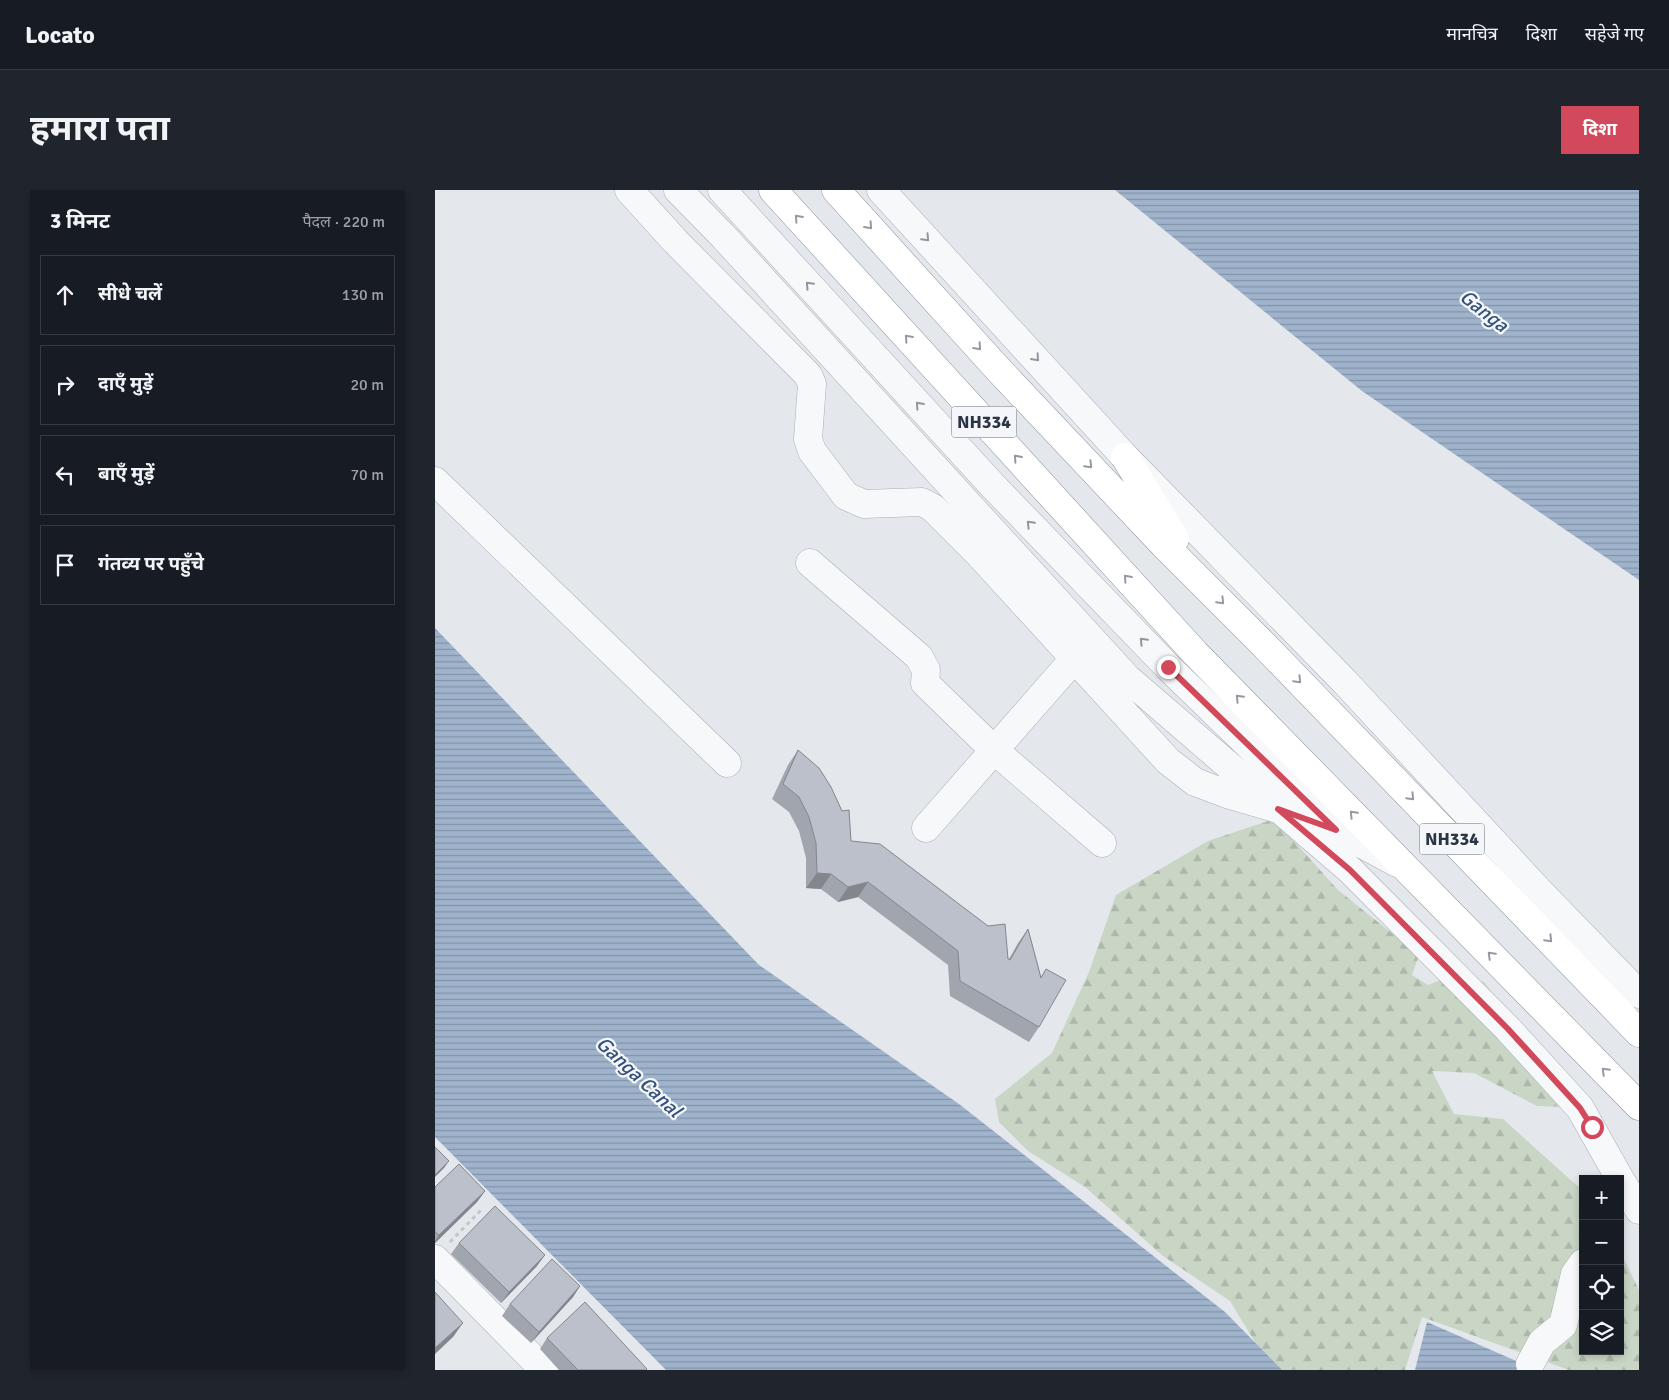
<!DOCTYPE html>
<html lang="hi">
<head>
<meta charset="utf-8">
<style>
	body { margin:0; font-family:Signika,"Noto Sans Devanagari",sans-serif; background:#20242c; color:#f1f3f6 }
	.controls { position:absolute; right:15px; bottom:15px; display:grid; overflow:hidden; border-radius:0px; box-shadow:0 2px 8px #0003 }
	.controls button { width:45px; height:45px; display:grid; place-items:center; padding:0; border:0; border-bottom:1px solid #363941; background:#171b24; color:#f1f3f6; font:25px sans-serif }
	.stop { position:absolute; width:15px; height:15px; margin:-11px; border:4px solid #d1495b; border-radius:50%; background:#fff }
	.stop.end { background:#d1495b; border-color:#fff; box-shadow:0 1px 5px #0008 }
	.list { margin:0; padding:0; list-style:none }
	h2 { display:flex; justify-content:space-between; align-items:center; height:65px; margin:0; padding:0 20px; font-size:21px }
	h2 small { font-size:16px; font-weight:400; color:#9ea1a6 }
	.list li { display:grid; grid-template-columns:32px 1fr auto; gap:15px; align-items:center; box-sizing:border-box; height:80px; margin:0 10px 10px; padding:0 10px; border:1px solid #363941; border-radius:0px }
	.list b { display:block; font-size:19px; white-space:nowrap }
	.list em { font-size:16px; font-style:normal; color:#9ea1a6 }
	.icon { flex:none; width:28px; height:28px; fill:none; stroke:currentColor; stroke-width:2; stroke-linecap:round; stroke-linejoin:round }
	.map { position:relative; flex:none; width:1204px; height:1180px; overflow:hidden; border-radius:0px }
	header { display:flex; align-items:center; gap:30px; box-sizing:border-box; height:70px; padding:0 25px; background:#171b24; border-bottom:1px solid #363941 }
	header strong { font-size:24px }
	nav { display:flex; gap:28px; margin-inline-start:auto; font-size:18px }
	.intro { display:flex; align-items:center; justify-content:space-between; box-sizing:border-box; height:120px; padding:0 30px }
	h1 { margin:0; font-size:35px }
	.button { padding:12px 22px; border-radius:0px; background:#d1495b; color:#fff; font-size:18px; font-weight:700 }
	main { display:flex; gap:30px; padding:0 30px }
	aside { flex:1; background:#171b24; border-radius:0px; box-shadow:0 2px 8px #0003 }
	.map>svg:first-child { display:block }
	.forest { fill:url(#forest-firs) }
	.water { fill:url(#water-rules) }
	.lines { fill:none; stroke-linecap:round; stroke-linejoin:round }
	.minor-casing { stroke:#a9aeb7; stroke-width:29 }
	.highway-casing { stroke:#8b94a3; stroke-width:29 }
	.path { stroke:#c2c5cb; stroke-width:3; stroke-dasharray:4 4; stroke-linecap:butt }
	.minor { stroke:#f7f8fa; stroke-width:28 }
	.highway { stroke:#fff; stroke-width:28 }
	.wall { fill:#a1a5ae }
	.shaded-wall { fill:#83868d }
	.building { fill:#bbc0ca; stroke:#83868d }
	.oneway { stroke:#959aa2 }
	.oneway2 { stroke:#9196a0 }
	.route { stroke:#d1495b; stroke-width:6 }
	.labels { text-anchor:middle; dominant-baseline:central; stroke-width:4.5; stroke-linejoin:round; paint-order:stroke }
	.shield { fill:#f4f6f9; stroke:#676e7b; stroke-width:1 }
	.shield-label { font-size:18px; font-weight:bold; fill:#2b3445 }
	.water-label { font-size:20px; font-style:italic; fill:#34527a; stroke:#f4f6f9 }
</style>
</head>
<body>
<header>
<strong>Locato</strong>
<nav><a>मानचित्र</a><a>दिशा</a><a>सहेजे गए</a></nav>
</header>
<div class="intro"><h1>हमारा पता</h1><a class="button">दिशा</a></div>
<main>
<aside>
<h2>3 मिनट<small>पैदल · 220 m</small></h2>
<ul class="list">
<li><svg class="icon" aria-label="ahead" viewBox="0 0 24 24"><path d="M12 20V5M6 11l6-6 6 6"/></svg><div><b>सीधे चलें</b></div><em>130 m</em></li>
<li><svg class="icon" aria-label="right" viewBox="0 0 24 24"><path d="M7 20v-9h11M14 6l5 5-5 5"/></svg><div><b>दाएँ मुड़ें</b></div><em>20 m</em></li>
<li><svg class="icon" aria-label="left" viewBox="0 0 24 24"><path d="M17 20v-9H6M10 6l-5 5 5 5"/></svg><div><b>बाएँ मुड़ें</b></div><em>70 m</em></li>
<li><svg class="icon" aria-label="arrive" viewBox="0 0 24 24"><path d="M6 21V4h12l-3 4 3 4H6"/></svg><div><b>गंतव्य पर पहुँचे</b></div></li>
</ul>
</aside>
<div class="map">
<svg width="1204" height="1180" viewBox="0 0 1204 1180">
	<defs>
		<pattern id="forest-firs" width="22" height="20" patternUnits="userSpaceOnUse" patternTransform="scale(1.25)"><rect width="22" height="20" fill="#c9d6c5"/><path d="M5 1l3.5 6h-7zM16 11l3.5 6h-7z" fill="#adb8ab"/></pattern>
		<pattern id="water-rules" width="6" height="5" patternUnits="userSpaceOnUse" patternTransform="scale(1.25)"><rect width="6" height="5" fill="#9fb4cc"/><path d="M0 2.5h6" fill="none" stroke="#8293a7"/></pattern>
	</defs>
	<rect width="100%" height="100%" fill="#e4e7ec"/>
	<path class="forest" d="M839,629L903,700L984,765L977,785L993,795L1022,784L1049,792L1105,865L1132,917L1102,916L1039,883L997,881L1019,924L1068,929L1148,1001V1161H1185V1061L1204,1100V1180H1134L987,1127L970,1180H837L795,1111L728,1066L650,997L593,961L564,932L560,909L617,863L654,782L681,705L773,651Z"/>
	<path class="water" d="M680,0H1204V390L927,201Z
		M0,438L324,775L524,914L790,1122L847,1180H231L0,947Z
		M992,1132L1102,1180H980Z"/>
	<g class="lines">
		<g class="minor-casing">
			<path id="minor" d="M194,0L241,52L373,185L377,194L373,249L377,261L411,306L429,314L487,312L498,318L543,363L733,571L760,592L792,604L843,619L901,640
				M243,0L288,46L692,488L915,680L1073,839L1145,918L1185,989
				M287,0L558,296L733,477L901,640L962,673
				M446,0L690,267L909,491L1105,702L1204,804
				M0,291L292,573
				M375,373L484,467L491,480L490,493L559,560L667,653
				M491,638L639,469
				M1185,989L1204,1020
				M0,1069L109,1180
				M1095,1174L1107,1152L1128,1135L1140,1084L1148,1073"/>
		</g>
		<g class="highway-casing">
			<path id="highway" d="M338,0L760,463L1204,916
				M401,0L562,178L729,355L829,455L1204,843
				M690,267L740,349"/>
		</g>
		<path class="path" d="M15,1052L48,1018"/>
		<use href="#minor" class="minor"/>
		<use href="#highway" class="highway"/>
	</g>
	<path class="wall" d="M363,560L416,651L574,769L583,753L593,739L606,787L611,779L604,837L594,852L515,806L513,775L423,707L403,712L386,699L371,698V668L364,641L354,622L337,609L353,575Z
		M0,997L50,1001L42,1012L0,1053Z
		M24,1053L102,1076L66,1113L16,1064Z
		M145,1096L138,1107L96,1153L67,1126L75,1114Z
		M112,1148L211,1180H124L105,1159Z"/>
	<path class="shaded-wall" d="M382,683L396,684L386,699L371,698Z
		M433,692L423,707L403,712L413,697Z
		M14,971L9,978L0,987V985Z
		M50,1001L42,1012L0,1053V1051L4,1045Z
		M110,1065L102,1076L66,1113L74,1102Z
		M145,1096L138,1107L96,1153L104,1142Z
		M28,1133L18,1147L0,1164V1158Z"/>
	<path class="building" d="M363,560L384,578L396,597L407,621L414,620L416,651L445,654L553,736L570,734L573,769L575,770L593,739L606,788L611,779L631,790L604,837L525,791L523,761L433,692L413,697L396,684L382,683L381,653L374,627L364,607L348,594Z
		M0,957L14,971L0,985Z
		M24,974L50,1001L4,1045L0,1042V997Z
		M60,1016L110,1065L74,1102L24,1053Z
		M117,1069L145,1096L104,1142L75,1114Z
		M0,1102L28,1133L0,1158Z
		M150,1112L212,1179L211,1180H143L112,1148Z"/>
	<defs><path id="oneway-chevron" d="M-2-3.5L2.5 0L-2 3.5" fill="none" stroke-width="1.6" stroke-linecap="round" stroke-linejoin="round" transform="scale(1.25)"/></defs>
	<g class="oneway">
		<use href="#oneway-chevron" transform="translate(363 28) rotate(-132)"/>
		<use href="#oneway-chevron" transform="translate(434 36) rotate(48)"/>
		<use href="#oneway-chevron" transform="translate(473 148) rotate(-132)"/>
		<use href="#oneway-chevron" transform="translate(543 157) rotate(48)"/>
		<use href="#oneway-chevron" transform="translate(582 268) rotate(-132)"/>
		<use href="#oneway-chevron" transform="translate(654 275) rotate(46)"/>
		<use href="#oneway-chevron" transform="translate(692 388) rotate(-132)"/>
		<use href="#oneway-chevron" transform="translate(786 411) rotate(46)"/>
		<use href="#oneway-chevron" transform="translate(863 490) rotate(46)"/>
		<use href="#oneway-chevron" transform="translate(804 508) rotate(-134)"/>
		<use href="#oneway-chevron" transform="translate(976 607) rotate(46)"/>
		<use href="#oneway-chevron" transform="translate(918 624) rotate(-134)"/>
		<use href="#oneway-chevron" transform="translate(1114 749) rotate(46)"/>
		<use href="#oneway-chevron" transform="translate(1056 765) rotate(-135)"/>
		<use href="#oneway-chevron" transform="translate(1170 881) rotate(-135)"/>
	</g>
	<g class="oneway2">
		<use href="#oneway-chevron" transform="translate(491 48) rotate(47)"/>
		<use href="#oneway-chevron" transform="translate(374 95) rotate(-133)"/>
		<use href="#oneway-chevron" transform="translate(601 168) rotate(48)"/>
		<use href="#oneway-chevron" transform="translate(484 215) rotate(-132)"/>
		<use href="#oneway-chevron" transform="translate(595 334) rotate(-134)"/>
		<use href="#oneway-chevron" transform="translate(708 451) rotate(-134)"/>
	</g>
	<g class="lines">
		<path class="route" d="M733,477L901,640L843,619L915,680L1073,839L1145,918L1157,937"/>
	</g>
	<g class="labels">
		<g class="shield">
			<rect x="516.5" y="216.5" width="65" height="31" rx="4"/>
			<rect x="984.5" y="633.5" width="65" height="31" rx="4"/>
		</g>
		<g class="shield-label">
			<text x="549" y="232">NH334</text>
			<text x="1017" y="649">NH334</text>
		</g>
		<g class="water-label">
			<text transform="translate(1049 121) rotate(38)">Ganga</text>
			<text transform="translate(204 887) rotate(43)">Ganga Canal</text>
		</g>
	</g>
</svg>
<div class="controls">
<button>+</button>
<button>−</button>
<button><svg class="icon" aria-label="locate" viewBox="0 0 24 24"><circle cx="12" cy="12" r="6"/><path d="M12 2v4M12 18v4M2 12h4M18 12h4"/></svg></button>
<button><svg class="icon" aria-label="layers" viewBox="0 0 24 24"><path d="M12 4l9 5-9 5-9-5zM3 14l9 5 9-5"/></svg></button>
</div>
<div class="stop" style="left:1157px;top:937px"></div>
<div class="stop end" style="left:733px;top:477px"></div>
</div>
</main>
</body>
</html>
